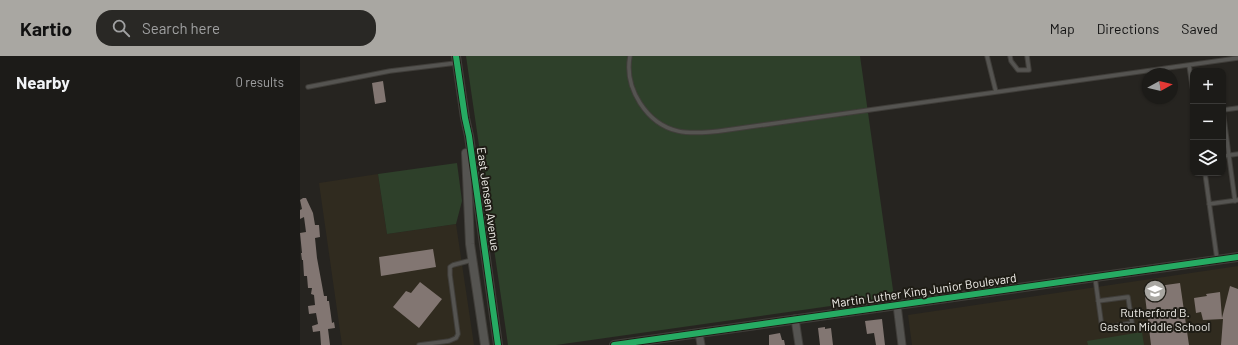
<!DOCTYPE html>
<html lang="en">
<head>
<meta charset="utf-8">
<style>
	body { margin:0; font-family:Barlow,sans-serif; background:#292825; color:#f1f3f6 }
	.controls { position:absolute; right:12px; top:12px; display:grid; overflow:hidden; border-radius:8px; box-shadow:0 1px 3px #0004 }
	.controls button { width:36px; height:36px; display:grid; place-items:center; padding:0; border:0; border-bottom:1px solid #3a3937; background:#1c1b18; color:#f1f3f6; font:20px sans-serif }
	.compass { position:absolute; left:842px; top:12px; width:36px; height:36px; border-radius:50%; background:#1c1b18; box-shadow:0 1px 3px #0004; rotate:82deg }
	.list { margin:0; padding:0; list-style:none }
	h2 { display:flex; justify-content:space-between; align-items:center; height:52px; margin:0; padding:0 16px; font-size:17px }
	h2 small { font-size:13px; font-weight:400; color:#a0a1a2 }
	.icon { flex:none; width:22px; height:22px; fill:none; stroke:currentColor; stroke-width:2; stroke-linecap:round; stroke-linejoin:round }
	.map { position:relative; flex:none; width:938px; height:289px; overflow:hidden }
	header { display:flex; align-items:center; gap:24px; box-sizing:border-box; height:56px; padding:0 20px; background:#a9a7a2; color:#111 }
	header strong { font-size:19px }
	nav { display:flex; gap:22px; margin-inline-start:auto; font-size:14px }
	.search { width:280px; height:36px; background:#292825; display:flex; align-items:center; gap:10px; box-sizing:border-box; padding:0 14px; border-radius:16px; color:#a0a1a2; font-size:15px }
	main { display:flex }
	aside { flex:1; background:#1c1b18 }
	.map>svg:first-child { display:block }
	.built { fill:#302b1f }
	.green { fill:#2e402a }
	.building { fill:#827672 }
	.lines { fill:none; stroke-linecap:round; stroke-linejoin:round }
	.service-casing { stroke:#403e3a; stroke-width:5.5 }
	.minor-casing { stroke:#403e3a; stroke-width:9 }
	.tertiary-casing { stroke:#403e3a; stroke-width:10 }
	.service { stroke:#555451; stroke-width:3.5 }
	.minor { stroke:#555451; stroke-width:7 }
	.tertiary { stroke:#555451; stroke-width:8 }
	.cycleway-casing { stroke:#1e1c15; stroke-width:8 }
	.cycleway { stroke:#26ab63; stroke-width:6 }
	.labels { text-anchor:middle; dominant-baseline:central; stroke-width:4; stroke-linejoin:round; paint-order:stroke }
	.street-label { font-size:12px; fill:#efede8; stroke:#1e1c15 }
	.poi-label { font-size:12px; fill:#efede8; stroke:#1e1c15 }
</style>
</head>
<body>
<header>
<strong>Kartio</strong>
<div class="search"><svg class="icon" aria-label="search" viewBox="0 0 24 24"><circle cx="10" cy="10" r="6"/><path d="M15 15l6 6"/></svg>Search here</div>
<nav><a>Map</a><a>Directions</a><a>Saved</a></nav>
</header>
<main>
<aside>
<h2>Nearby<small>0 results</small></h2>
<ul class="list">
</ul>
</aside>
<div class="map">
<svg width="938" height="289" viewBox="0 0 938 289">
	<rect width="100%" height="100%" fill="#262420"/>
	<path class="built" d="M78,118L87,178L156,168L174,289H42L19,127Z
		M938,210V289H612L608,259Z"/>
	<path class="green" d="M166,0H560L594,241L256,289H208Z
		M157,107L162,145L156,168L87,178L78,118Z
		M842,276L844,289H788L787,285Z"/>
	<path class="building" d="M83,25L86,46L75,48L72,27Z
		M3,142H6L13,157L15,169H19L20,181L15,182L17,202L24,240H27V245H29L32,267L34,266L35,272L28,273L30,289H21L20,275L13,276L12,270L18,268L16,257L9,258L8,250L15,249L14,239L11,238L12,232H8L7,220H4L3,204H2L1,197H2L0,177L6,176L4,161L0,163V154L2,153L0,144Z
		M133,193L136,211L81,220L79,201Z
		M120,226L142,243L119,272L93,251L106,235L111,237Z
		M880,227L889,289H851L844,232Z
		M930,230L938,233V289H921L923,263L903,264L901,256L896,257L894,242L907,240L906,238L920,236L922,262Z
		M582,263L585,289H576L574,277L567,278L565,265Z
		M525,271V273L531,272L533,289H520L518,272Z
		M480,277L482,284H484L485,289H469V279Z"/>
	<g class="lines">
		<g class="service-casing">
			<path id="service" d="M330,0C327,16 331,33 340,47C362,81 391,79 427,74C441,72 455,70 470,68L938,2
				M687,0L696,36
				M710,0L711,5L718,14H729L727,0
				M889,9L893,35
				M8,31L90,15L156,7
				M923,54L938,52
				M923,55L935,145
				M923,100L938,98
				M905,117L917,203
				M909,148L938,144
				M795,221L802,272L832,267L828,241L798,245
				M119,289L149,285L156,282L158,278L150,219V211L153,209L172,204"/>
		</g>
		<g class="minor-casing">
			<path id="minor" d="M597,249L602,289
				M495,263L499,289
				M399,277L401,289"/>
		</g>
		<g class="tertiary-casing">
			<path id="tertiary" d="M156,0L165,62L169,80L198,289
				M166,97L170,188L185,289
				M314,289L938,201"/>
		</g>
		<use href="#service" class="service"/>
		<use href="#minor" class="minor"/>
		<use href="#tertiary" class="tertiary"/>
		<g class="cycleway-casing">
			<path id="cycleway" d="M156,0L165,62L169,80L198,289
				M314,289L938,201"/>
		</g>
		<use href="#cycleway" class="cycleway"/>
	</g>
	<defs>
		<g id="school-disc" transform="scale(1.15)"><circle r="9.5" fill="#a9a7a2" stroke="#1e1c15"/><path d="M0-5L7-2L0 1L-7-2ZM-4 1L0 2.5L4 1V4Q0 6-4 4Z" fill="#fff"/></g>
	</defs>
	<g fill-rule="evenodd">
		<use href="#school-disc" x="855" y="235"/>
	</g>
	<g class="labels">
		<g class="street-label">
			<text transform="translate(189 143) rotate(82)">East Jensen Avenue</text>
			<text transform="translate(624 234) rotate(-8)">Martin Luther King Junior Boulevard</text>
		</g>
		<g class="poi-label">
			<text x="855" y="256">Rutherford B.<tspan x="855" dy="14">Gaston Middle School</tspan></text>
		</g>
	</g>
</svg>
<div class="controls">
<button>+</button>
<button>−</button>
<button><svg class="icon" aria-label="layers" viewBox="0 0 24 24"><path d="M12 4l9 5-9 5-9-5zM3 14l9 5 9-5"/></svg></button>
</div>
<svg class="compass" viewBox="-18 -18 36 36"><path d="M0-13l5 13h-10z" fill="#e53935"/><path d="M0 13l5-13h-10z" fill="#a0a1a2"/></svg>
</div>
</main>
</body>
</html>
